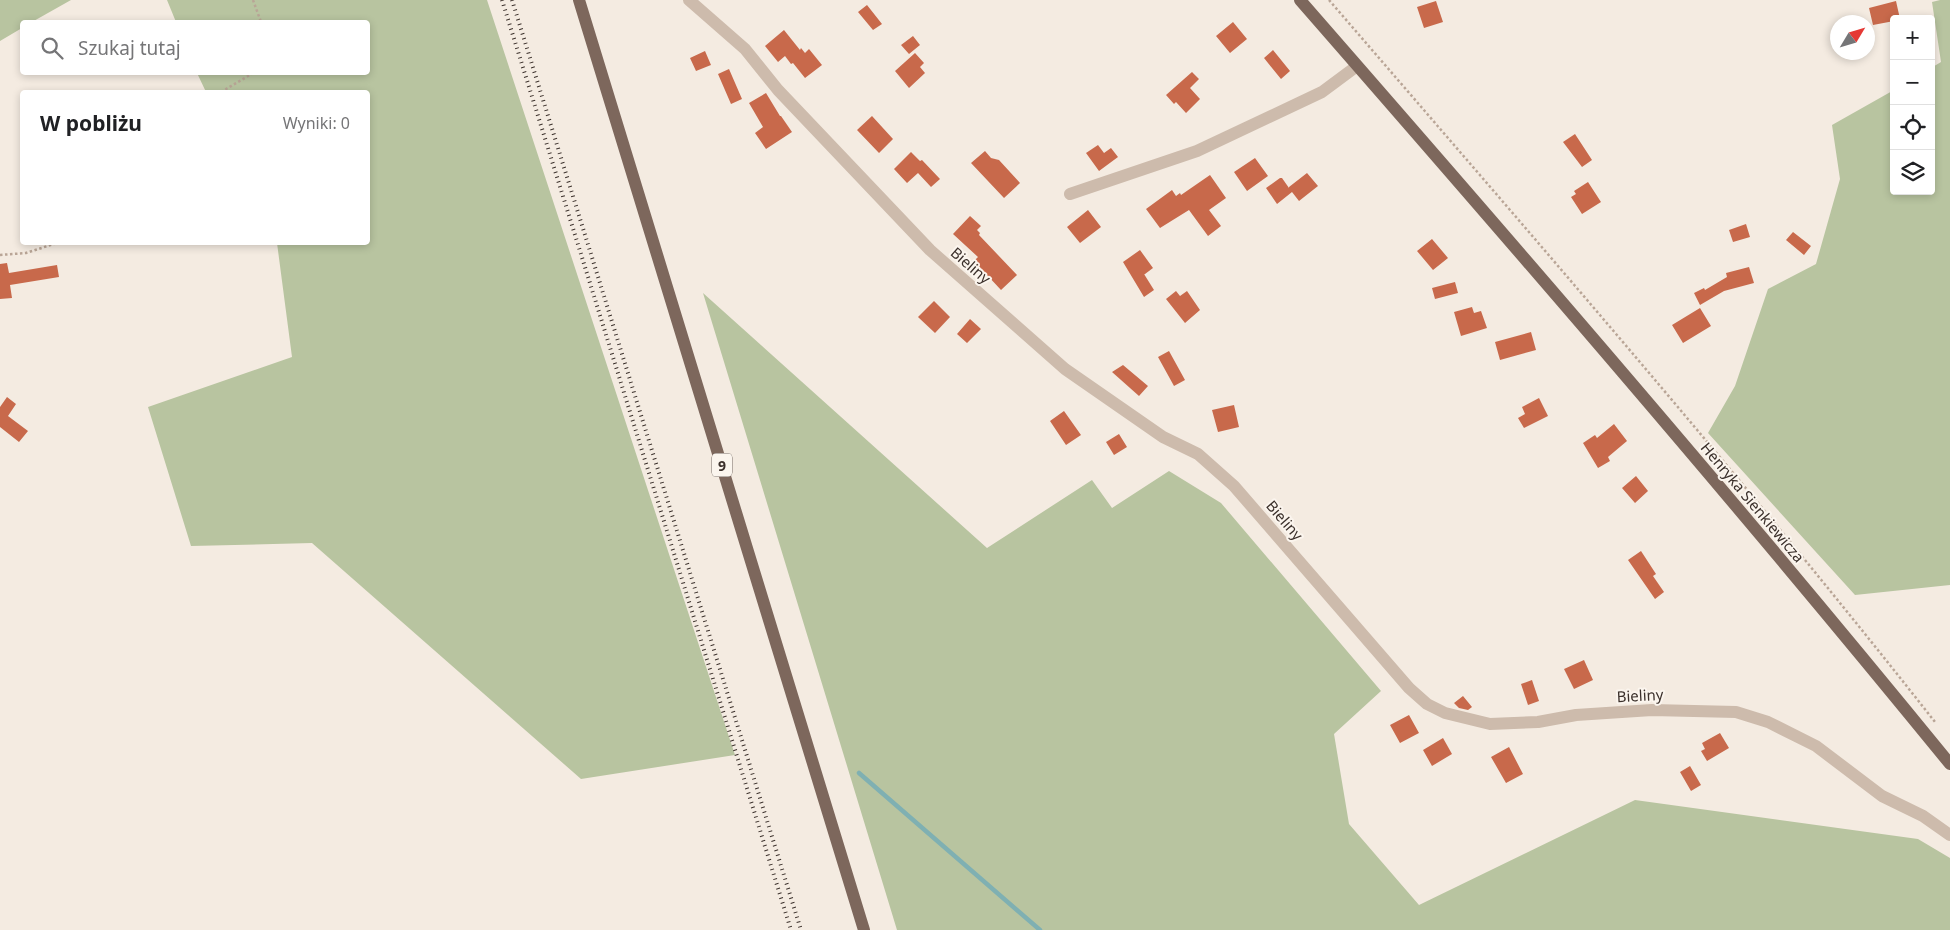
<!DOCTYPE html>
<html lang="pl">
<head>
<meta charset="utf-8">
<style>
	body { margin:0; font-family:"Noto Sans",sans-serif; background:#f6f6f6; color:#202124 }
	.controls { position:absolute; right:15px; top:15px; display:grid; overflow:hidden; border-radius:5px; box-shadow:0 2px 8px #0003 }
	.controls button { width:45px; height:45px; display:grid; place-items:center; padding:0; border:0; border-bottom:1px solid #e0e0e0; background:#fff; color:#202124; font:25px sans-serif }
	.compass { position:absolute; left:1830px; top:15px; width:45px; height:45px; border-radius:50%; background:#fff; box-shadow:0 2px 8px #0003; rotate:52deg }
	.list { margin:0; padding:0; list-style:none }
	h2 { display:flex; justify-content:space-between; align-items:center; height:65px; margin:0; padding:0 20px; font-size:21px }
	h2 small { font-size:16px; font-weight:400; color:#757577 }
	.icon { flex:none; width:28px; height:28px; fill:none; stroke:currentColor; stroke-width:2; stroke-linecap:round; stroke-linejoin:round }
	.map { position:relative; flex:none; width:1950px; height:930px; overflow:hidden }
	.search { position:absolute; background:#fff; box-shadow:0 2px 8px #0003; left:20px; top:20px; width:350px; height:55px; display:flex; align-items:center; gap:12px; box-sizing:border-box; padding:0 18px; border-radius:5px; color:#757577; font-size:19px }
	.panel { position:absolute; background:#fff; box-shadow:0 2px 8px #0003; left:20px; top:90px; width:350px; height:155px; border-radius:5px }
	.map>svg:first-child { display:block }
	.green { fill:#b8c4a0 }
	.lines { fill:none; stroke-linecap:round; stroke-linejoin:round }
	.stream { stroke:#7fb0b2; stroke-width:4.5 }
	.building { fill:#c8694b }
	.path { stroke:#b9a596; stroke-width:2.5; stroke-dasharray:2.5 2.5; stroke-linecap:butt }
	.minor { stroke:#cdbbac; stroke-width:12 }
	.major { stroke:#7d675c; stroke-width:12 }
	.rail { stroke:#3b302b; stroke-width:4; stroke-dasharray:1 4; stroke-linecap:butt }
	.labels { text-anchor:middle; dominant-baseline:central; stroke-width:4; stroke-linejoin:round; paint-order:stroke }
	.shield { fill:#fbf5ee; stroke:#756b66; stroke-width:1 }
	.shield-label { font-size:14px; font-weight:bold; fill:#3b302b }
	.street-label { font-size:15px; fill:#3b302b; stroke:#fbf5ee }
</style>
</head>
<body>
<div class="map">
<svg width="1950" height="930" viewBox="0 0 1950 930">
	<rect width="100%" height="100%" fill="#f4ebe1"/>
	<path class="green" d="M0,0H71L32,22H22V28L0,41Z
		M167,0H487L735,755L581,779L312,543L191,546L148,407L292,357L277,243L368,242V92H206L197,73L368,72V22H176Z
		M1940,0H1950V585L1855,595L1708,433L1735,386L1768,289L1816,264L1840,179L1832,125L1894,90V191H1931V68L1941,62L1932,2Z
		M703,293L987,548L1092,480L1112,508L1169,471L1221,503L1381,691L1334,734L1349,824L1419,905L1635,800L1918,839L1950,858V930H897Z"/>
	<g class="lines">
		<path class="stream" d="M859,773L1040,930"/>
	</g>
	<path class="building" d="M1436,1L1443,22L1424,28L1417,7Z
		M1896,1L1900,19H1894V21L1873,25L1869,8Z
		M867,5L882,24L873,30L858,12Z
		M1233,22L1247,39L1230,53L1216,36Z
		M784,30L800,50L801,48L805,53L809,49L822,65L805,78L793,63L791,64L785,56L778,62L765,46Z
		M913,36L920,45L909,54L901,45Z
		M1273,50L1290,71L1281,79L1264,58Z
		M705,51L711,65L696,71L690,58Z
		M915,53L924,63L920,67L925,73L909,88L895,71Z
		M729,69L742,99L731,104L718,74Z
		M1192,72L1199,79L1190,88L1200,99L1186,113L1176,102L1174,104L1166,95Z
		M766,93L780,116H781L792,132L766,149L755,133L763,127L749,103Z
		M872,116L893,139L879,153L857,130Z
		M1575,134L1592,160L1582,167L1563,142Z
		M1098,145L1104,153L1111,148L1118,157L1099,171L1086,153Z
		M985,151L991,158L999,160L1020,183L1004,198L971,163Z
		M911,152L920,161L922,160L940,179L931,187L918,173L907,183L894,169Z
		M1255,158L1268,176L1247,191L1234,172Z
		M1307,173L1318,186L1299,201L1292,192L1277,204L1266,188L1280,178H1282L1289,188V187Z
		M1210,175L1226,198L1209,210L1221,226L1208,236L1189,210L1160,228L1146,209L1172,190L1176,196L1180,193L1181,195Z
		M1588,182L1601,202L1582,214L1571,197L1576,194L1574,191Z
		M1088,210L1101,227L1080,243L1067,227Z
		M970,216L981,226L977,230L980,233L979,235L1017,275L1001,290L974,261L978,257L953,234Z
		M1746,224L1750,237L1733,242L1729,230Z
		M1793,232L1811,246L1804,255L1786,240Z
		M1432,239L1448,258L1433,270L1417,251Z
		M1140,250L1153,268L1141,277L1144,274L1154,290L1144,297L1123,262Z
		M7,263L9,273L57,265L59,277L10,285L12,298L0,299V264Z
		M1749,267L1754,283L1724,291L1700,305L1694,293L1704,288L1705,290L1727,277L1726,273Z
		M1455,282L1458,293L1435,299L1432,288Z
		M1176,291L1180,296L1187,291L1200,310L1185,323L1166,299Z
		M934,301L950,317L935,333L918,317Z
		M1472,307L1474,313L1481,311L1487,328L1461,336L1454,312Z
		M1700,308L1711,326L1683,343L1672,325Z
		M970,319L981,329L967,343L957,334Z
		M1531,332L1536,350L1500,360L1495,342Z
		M1169,351L1185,380L1174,386L1158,357Z
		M1123,365L1148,386L1139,396L1112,372Z
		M7,397L16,404L8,416L28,431L19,442L0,427V407Z
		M1539,398L1548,416L1524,428L1518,418L1525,414L1522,407Z
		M1234,405L1239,427L1218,432L1212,410Z
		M1064,411L1081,435L1066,445L1050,421Z
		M1614,424L1627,441L1608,457L1610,461L1598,468L1583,443L1595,435L1597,438Z
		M1119,434L1127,447L1114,455L1106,442Z
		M1636,476L1648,491L1635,503L1622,488Z
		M1641,551L1656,574L1653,576L1664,592L1655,599L1628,560Z
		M1584,660L1593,680L1574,689L1564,669Z
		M1532,680L1539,701L1528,705L1521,684Z
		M1463,696L1472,707L1468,710L1459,708L1454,703Z
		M1409,715L1419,733L1400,743L1390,725Z
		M1720,733L1729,748L1707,761L1701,751L1705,749L1702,743Z
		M1443,738L1452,754L1432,766L1423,750Z
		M1509,747L1523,774L1506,783L1491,757Z
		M1690,766L1701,785L1691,791L1680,772Z"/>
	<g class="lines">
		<path class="path" d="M253,0L261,22
			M1329,0C1534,238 1741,475 1935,722
			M221,92L255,72
			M0,255L26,253L60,242"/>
		<path class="minor" d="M689,0L745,49L778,90L930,250L1065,369L1163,437L1198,454L1234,486L1409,688L1427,704L1445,713L1490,724L1538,722L1576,715L1652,710L1736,712L1768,722L1816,746L1882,796L1923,816L1950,835
			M1070,194L1197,151L1322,92L1357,66"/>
		<path class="major" d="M579,0L864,930
			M1300,0C1520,252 1739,505 1950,764"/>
		<path class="rail" d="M502,0L791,930
			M512,0L801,930"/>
	</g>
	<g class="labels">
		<rect class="shield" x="712" y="453.5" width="20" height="23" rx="4"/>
		<g class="shield-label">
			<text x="722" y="465">9</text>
		</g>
		<g class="street-label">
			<text transform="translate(971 265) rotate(41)">Bieliny</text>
			<text transform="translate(1753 502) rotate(50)">Henryka Sienkiewicza</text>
			<text transform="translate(1285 520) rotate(49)">Bieliny</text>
			<text transform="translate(1640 695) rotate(-3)">Bieliny</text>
		</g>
	</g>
</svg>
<div class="controls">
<button>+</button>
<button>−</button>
<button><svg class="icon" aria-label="locate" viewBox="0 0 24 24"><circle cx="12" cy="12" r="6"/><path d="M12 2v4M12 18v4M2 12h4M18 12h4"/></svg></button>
<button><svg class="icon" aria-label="layers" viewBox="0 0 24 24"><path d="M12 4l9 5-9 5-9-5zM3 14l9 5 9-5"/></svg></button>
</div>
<svg class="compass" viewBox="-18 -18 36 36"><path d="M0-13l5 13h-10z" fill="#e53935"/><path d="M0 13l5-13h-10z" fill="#757577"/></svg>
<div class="search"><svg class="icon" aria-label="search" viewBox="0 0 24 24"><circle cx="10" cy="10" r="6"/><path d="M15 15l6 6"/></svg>Szukaj tutaj</div>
<section class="panel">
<h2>W pobliżu<small>Wyniki: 0</small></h2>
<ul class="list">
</ul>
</section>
</div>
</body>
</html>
